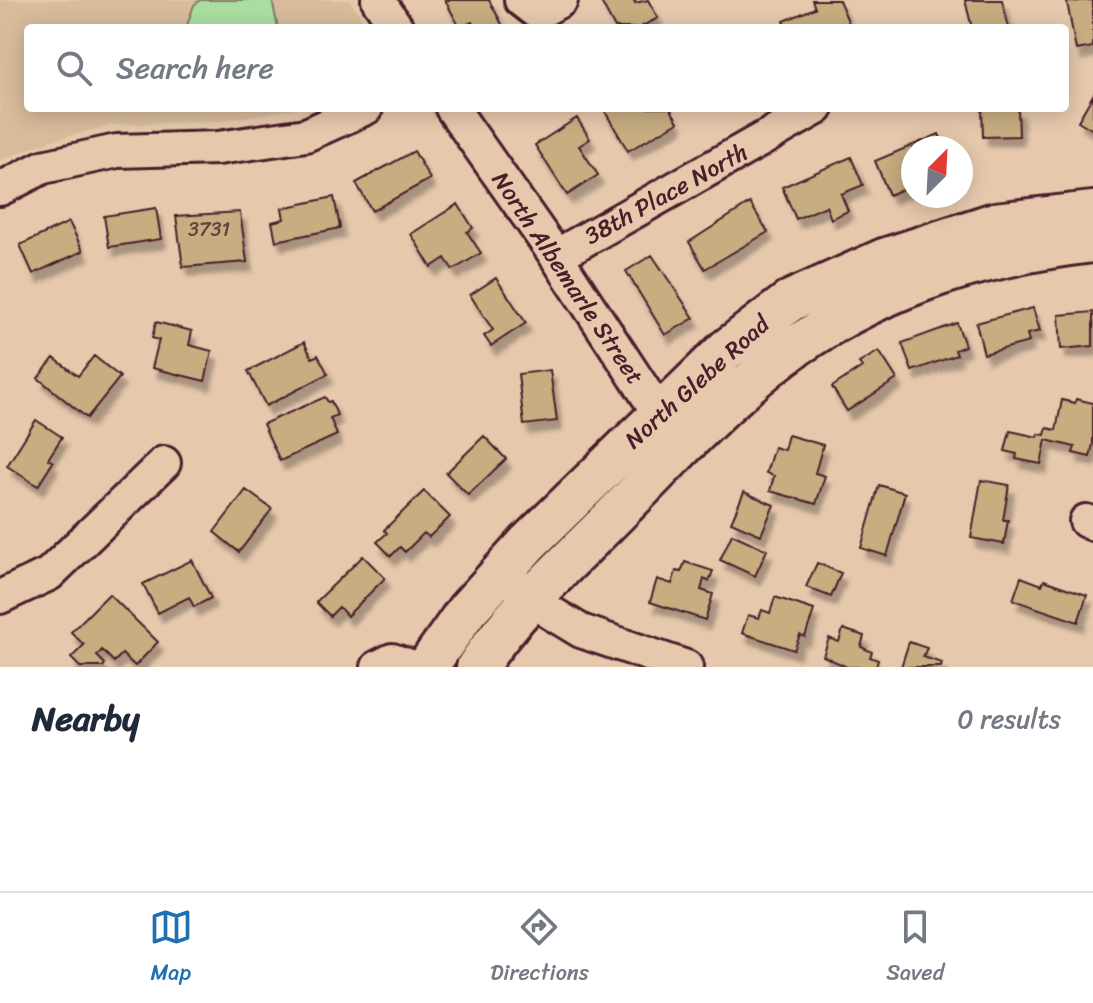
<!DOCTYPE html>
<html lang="en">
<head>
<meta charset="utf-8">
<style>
	body { margin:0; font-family:Sriracha,sans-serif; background:#f2f2f3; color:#1f2937 }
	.compass { position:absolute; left:901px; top:136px; width:72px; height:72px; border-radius:50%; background:#fff; box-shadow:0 4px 20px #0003; rotate:24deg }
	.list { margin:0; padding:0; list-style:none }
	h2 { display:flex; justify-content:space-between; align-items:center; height:104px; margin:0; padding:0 32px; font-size:34px }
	h2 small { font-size:26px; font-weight:400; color:#747a83 }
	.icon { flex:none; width:44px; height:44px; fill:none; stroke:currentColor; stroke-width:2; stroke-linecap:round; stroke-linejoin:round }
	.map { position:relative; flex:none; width:1093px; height:667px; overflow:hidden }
	.search { position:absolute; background:#fff; box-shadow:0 4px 20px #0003; left:24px; right:24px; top:24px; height:88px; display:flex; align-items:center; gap:20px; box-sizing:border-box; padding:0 28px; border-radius:8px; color:#747a83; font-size:30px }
	.sheet { height:224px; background:#fff }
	nav { display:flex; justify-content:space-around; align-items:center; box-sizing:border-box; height:112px; border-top:2px solid #e0e1e3; background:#fff; font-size:22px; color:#747a83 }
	nav a { display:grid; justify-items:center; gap:4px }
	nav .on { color:#1f6fb2 }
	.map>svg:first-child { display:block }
	.built { fill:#d7bb9b }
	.green { fill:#aadea0; stroke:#7a7e66; stroke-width:2 }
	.building { fill:#c7ae81; stroke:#4a1f2b; stroke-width:2; filter:url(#shadow) }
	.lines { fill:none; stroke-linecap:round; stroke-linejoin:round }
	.minor-casing { stroke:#4a1f2b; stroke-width:38 }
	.major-casing { stroke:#4a1f2b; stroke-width:46 }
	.minor { stroke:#e6c9ad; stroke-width:32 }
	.major { stroke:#e6c9ad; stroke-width:40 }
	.labels { text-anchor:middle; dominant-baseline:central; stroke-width:6; stroke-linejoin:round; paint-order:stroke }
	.number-label { font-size:20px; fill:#694340 }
	.street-label { font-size:24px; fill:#4a1f2b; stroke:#e6c9ad }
</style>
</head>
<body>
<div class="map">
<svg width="1093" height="667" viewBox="0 0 1093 667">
	<defs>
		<filter id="shadow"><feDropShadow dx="5" dy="9" stdDeviation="2" flood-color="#0004"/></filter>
	</defs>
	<rect width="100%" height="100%" fill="#e6c9ad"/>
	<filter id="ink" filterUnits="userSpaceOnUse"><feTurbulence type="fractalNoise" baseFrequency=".0125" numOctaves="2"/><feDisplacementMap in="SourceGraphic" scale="16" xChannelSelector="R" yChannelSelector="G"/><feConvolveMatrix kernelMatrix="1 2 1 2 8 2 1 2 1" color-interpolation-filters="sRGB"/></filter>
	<g filter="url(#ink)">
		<path class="built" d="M0,0H350L368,28H28V108H300L221,121L113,125L52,140L0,160Z"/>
		<path class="green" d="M200,0H272L278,28H186L194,5Z"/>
		<path class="building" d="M445,0H489L504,28H475L472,22L460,28Z
			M600,0H634L635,3L648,0L658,18L639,28H615Z
			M812,0H839L851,28H786L784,21L815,8Z
			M965,0H1002L1009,28H972Z
			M1093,0V47L1076,50L1067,2Z
			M1093,95V130L1078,121Z
			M603,108H670L678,122L628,151Z
			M982,108H1018L1019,136L983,137Z
			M577,118L590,139L579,146L598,175L567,195L535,145Z
			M939,134L945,148H913V185L889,195L875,161Z
			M414,151L430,179L372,211L356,183Z
			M851,157L863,185L841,194L848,211L831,219L826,206L796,219L782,187Z
			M334,197L340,228L276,241L272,222L284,219L282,208Z
			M750,203L768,232L705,269L689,242Z
			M458,204L473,228L467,232L481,253L453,270L445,258L431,267L411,234Z
			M156,208L161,239L109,247L104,216Z
			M240,212L247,262L183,267L176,216Z
			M69,222L83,251L33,274L20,245Z
			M652,255L694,318L665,335L626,271Z
			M496,278L526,323L491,346L484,336L493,330L470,295Z
			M1033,308L1040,331L1027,334L1029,342L984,354L976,323Z
			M1093,312V346L1061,349L1059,315Z
			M156,322L192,331L189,345L212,351L205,381L152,368L159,340L152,338Z
			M957,323L965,346L955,350L957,355L912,371L902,343Z
			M304,342L312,358L318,355L328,374L266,406L248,371Z
			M879,351L897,379L847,411L832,387L862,367L859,363Z
			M94,356L120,377L87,418L38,378L54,358L78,376Z
			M550,370L557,421L524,425L518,374Z
			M325,397L328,402L331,401L337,415L330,418L337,435L280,461L263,424Z
			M1076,399L1093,403V444L1090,457L1073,453L1075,447L1046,440L1041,464L1016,459L1017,454L1005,451L1010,431L1038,437V434L1045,435L1047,428L1056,430L1062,400L1075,403Z
			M36,420L62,437L48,459L53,462L38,486L7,466Z
			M788,435L823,445L815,473L825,476L816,504L770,491L774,476L766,473L774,447L784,450Z
			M484,436L506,459L468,495L446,473Z
			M981,480L1009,485L1003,520H1008L1004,544L971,538Z
			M879,485L905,493L887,556L861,548Z
			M246,490L272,509L239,552L214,532Z
			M424,491L450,517L429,537L424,533L405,552L400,547L391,556L377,542L387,533L384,530Z
			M744,492L774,505L761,535L731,522Z
			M732,534L767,550L755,576L720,560Z
			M363,556L385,578L347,616L339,607L330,616L316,602Z
			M192,560L211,598L194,607L189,597L158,613L143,584Z
			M685,562L713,571L709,581L704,579L701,590L713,594L705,620L650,602L657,579L672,584L676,571L681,572Z
			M817,563L841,573L831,597L806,587Z
			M1021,577L1042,585L1044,580L1087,595L1078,622L1013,600Z
			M109,594L158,642L135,666L122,654L114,662L102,650L97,656L105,664L103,667H80L71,658L84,645L71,632Z
			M775,597L814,610L805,637L800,635L794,650L742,633L748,615L759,618L762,610L770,613Z
			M843,629L864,636L861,647L872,652L870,657L878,660L876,667H847L823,656L829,638L839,642Z
			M909,642L927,648L923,657L942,663L941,667H901Z"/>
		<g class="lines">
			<g class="minor-casing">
				<path id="minor" d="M378,0L397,28
					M521,0L534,10L545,9L561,0
					M452,108L556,256L672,433
					M0,189L43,167L117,151L218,148L306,135L366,108
					M556,256L817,108
					M1086,521L1093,524
					M515,583L548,611L581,631L686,667
					M0,597L49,574L164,463
					M378,667L392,660L413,667"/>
			</g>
			<g class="major-casing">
				<path id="major" d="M427,667L467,610L528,543L726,350L790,301L884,259L995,223L1093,212
					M477,667C516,608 571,560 620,510C677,453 732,391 798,345C890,283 984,255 1093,242"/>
			</g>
			<use href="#minor" class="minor"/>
			<use href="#major" class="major"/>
		</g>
	</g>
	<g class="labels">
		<g class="number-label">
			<text x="209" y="229">3731</text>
		</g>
		<g class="street-label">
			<text transform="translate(666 194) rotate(-29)">38th Place North</text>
			<text transform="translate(568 278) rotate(56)">North Albemarle Street</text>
			<text transform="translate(697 382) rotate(-42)">North Glebe Road</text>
		</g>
	</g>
</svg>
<svg class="compass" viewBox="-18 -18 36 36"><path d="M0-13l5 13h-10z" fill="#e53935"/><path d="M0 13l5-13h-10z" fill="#747a83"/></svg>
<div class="search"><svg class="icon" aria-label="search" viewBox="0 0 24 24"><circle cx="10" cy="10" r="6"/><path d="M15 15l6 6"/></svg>Search here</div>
</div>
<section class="sheet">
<h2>Nearby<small>0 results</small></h2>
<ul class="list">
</ul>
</section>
<nav>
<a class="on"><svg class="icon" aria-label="map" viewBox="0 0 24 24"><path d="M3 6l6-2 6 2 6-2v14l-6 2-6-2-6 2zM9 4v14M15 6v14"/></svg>Map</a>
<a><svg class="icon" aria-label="directions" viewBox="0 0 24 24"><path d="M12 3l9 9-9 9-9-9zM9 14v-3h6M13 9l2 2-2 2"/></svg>Directions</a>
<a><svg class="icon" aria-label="saved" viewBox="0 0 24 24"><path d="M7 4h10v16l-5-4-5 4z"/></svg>Saved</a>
</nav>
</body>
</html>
